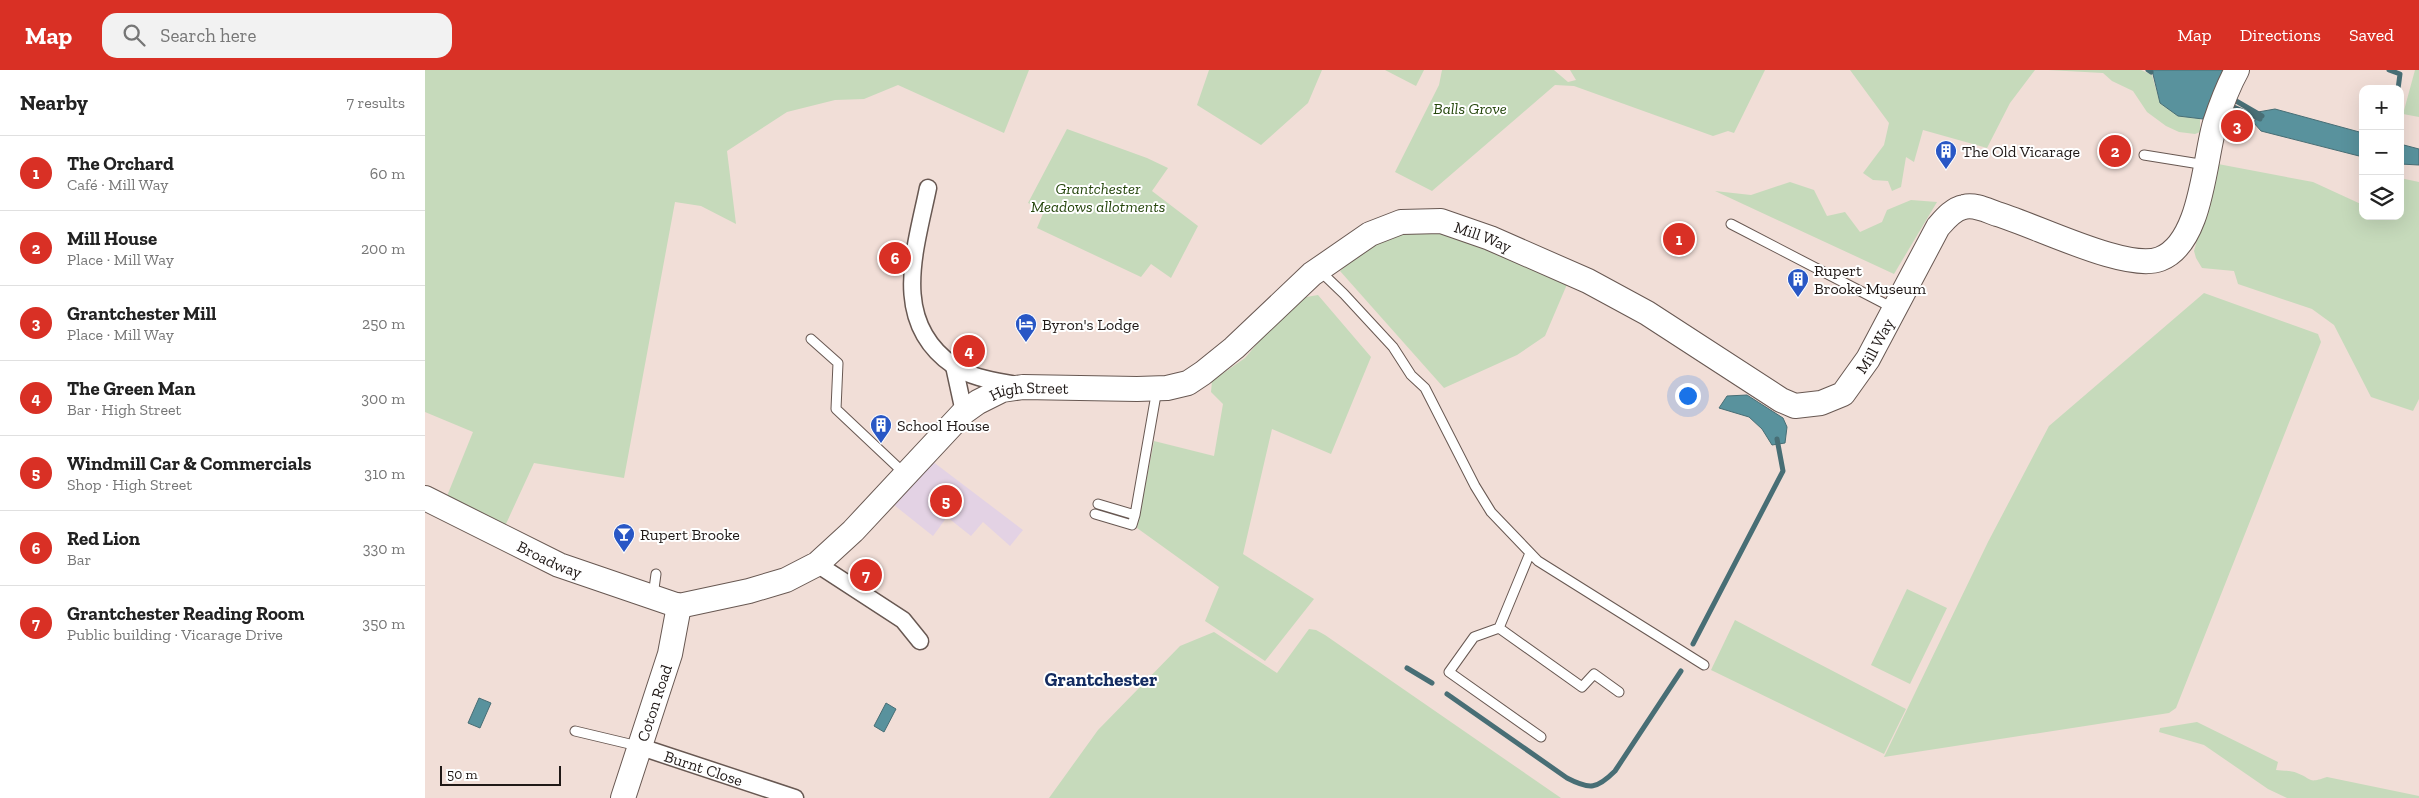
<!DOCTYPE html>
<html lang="en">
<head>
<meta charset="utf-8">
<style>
	body { margin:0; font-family:"Zilla Slab",serif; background:#f2f2f2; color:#222 }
	.controls { position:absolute; right:15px; top:15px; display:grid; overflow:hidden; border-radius:10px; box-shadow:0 5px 20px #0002 }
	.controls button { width:45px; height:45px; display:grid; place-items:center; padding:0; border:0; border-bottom:1px solid #e0e0e0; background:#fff; color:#222; font:25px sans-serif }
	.scale { position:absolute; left:15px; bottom:12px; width:121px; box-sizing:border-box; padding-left:5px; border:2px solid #201917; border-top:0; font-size:14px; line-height:18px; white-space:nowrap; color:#201917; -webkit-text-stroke:4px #fff; paint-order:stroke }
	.you { position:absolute; left:1262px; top:325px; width:18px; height:18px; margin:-12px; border:4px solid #fff; border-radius:50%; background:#1a73e8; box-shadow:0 0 0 8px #1a73e833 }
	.badge { display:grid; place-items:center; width:32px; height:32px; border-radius:50%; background:#d93025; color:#fff; font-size:16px; font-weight:700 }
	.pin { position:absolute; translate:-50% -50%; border:2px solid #fff; box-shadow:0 1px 5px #0006 }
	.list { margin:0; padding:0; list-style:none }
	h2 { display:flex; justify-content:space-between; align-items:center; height:65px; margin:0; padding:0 20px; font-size:21px }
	h2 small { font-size:16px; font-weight:400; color:#767676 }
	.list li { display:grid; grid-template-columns:32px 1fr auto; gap:15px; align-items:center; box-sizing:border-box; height:75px; padding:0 20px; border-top:1px solid #e0e0e0 }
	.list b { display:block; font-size:19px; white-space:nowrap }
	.list p { margin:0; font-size:16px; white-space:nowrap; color:#767676 }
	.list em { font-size:16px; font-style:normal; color:#767676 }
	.icon { flex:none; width:28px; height:28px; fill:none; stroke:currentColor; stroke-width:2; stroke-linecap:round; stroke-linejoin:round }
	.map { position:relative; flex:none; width:1994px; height:728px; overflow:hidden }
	header { display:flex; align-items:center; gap:30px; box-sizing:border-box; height:70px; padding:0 25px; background:#d93025; color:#fff }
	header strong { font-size:24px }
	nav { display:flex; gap:28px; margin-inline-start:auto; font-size:18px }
	.search { width:350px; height:45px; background:#f2f2f2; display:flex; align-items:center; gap:12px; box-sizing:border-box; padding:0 18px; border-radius:15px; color:#767676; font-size:19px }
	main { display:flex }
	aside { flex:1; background:#fff }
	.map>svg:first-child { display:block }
	.commercial { fill:#e3d2e4 }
	.green { fill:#c6dabb }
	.water { fill:#59929d; stroke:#486e75 }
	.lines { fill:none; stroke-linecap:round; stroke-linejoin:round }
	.stream { stroke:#486e75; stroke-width:5 }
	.lane-casing { stroke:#685852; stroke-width:11 }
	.street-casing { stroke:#685852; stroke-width:19 }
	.secondary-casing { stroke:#685852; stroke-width:26 }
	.lane { stroke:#fff; stroke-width:9 }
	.street { stroke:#fff; stroke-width:16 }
	.secondary { stroke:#fff; stroke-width:24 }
	.labels { text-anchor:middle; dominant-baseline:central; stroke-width:4; stroke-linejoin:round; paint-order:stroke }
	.park-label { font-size:16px; font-style:italic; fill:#25460c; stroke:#fff }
	.poi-label { font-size:16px; fill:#201917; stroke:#fff; text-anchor:start }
	.street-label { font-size:16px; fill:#201917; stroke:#fff }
	.quarter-label { font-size:19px; font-weight:bold; fill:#142c61; stroke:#fff }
</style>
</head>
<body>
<header>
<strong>Map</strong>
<div class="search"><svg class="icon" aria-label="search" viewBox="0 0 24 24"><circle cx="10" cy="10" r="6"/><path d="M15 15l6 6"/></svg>Search here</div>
<nav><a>Map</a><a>Directions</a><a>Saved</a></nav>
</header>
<main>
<aside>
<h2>Nearby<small>7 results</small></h2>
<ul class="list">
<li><span class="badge">1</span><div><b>The Orchard</b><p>Café · Mill Way</p></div><em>60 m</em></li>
<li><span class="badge">2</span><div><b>Mill House</b><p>Place · Mill Way</p></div><em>200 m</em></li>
<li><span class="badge">3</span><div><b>Grantchester Mill</b><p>Place · Mill Way</p></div><em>250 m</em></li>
<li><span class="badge">4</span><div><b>The Green Man</b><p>Bar · High Street</p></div><em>300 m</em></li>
<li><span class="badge">5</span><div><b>Windmill Car &amp; Commercials</b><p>Shop · High Street</p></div><em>310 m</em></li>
<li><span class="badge">6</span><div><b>Red Lion</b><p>Bar</p></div><em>330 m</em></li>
<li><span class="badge">7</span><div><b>Grantchester Reading Room</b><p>Public building · Vicarage Drive</p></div><em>350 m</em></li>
</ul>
</aside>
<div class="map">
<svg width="1994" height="728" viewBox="0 0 1994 728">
	<rect width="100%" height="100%" fill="#f1ded7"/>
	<path class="commercial" d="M507,391L598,460L585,476L558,452L546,466L522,447L508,466L469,435Z"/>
	<path class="green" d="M0,0H604L579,63L473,15L439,29L410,30L362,42L302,81L311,154L276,136L250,132L199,408L109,393L80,456L22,426L48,362L0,342Z
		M784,0H897L883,33L836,75L772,35Z
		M960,0H999L991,16Z
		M1017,0H1129L1143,12L1151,10L1145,0H1340L1309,63L1303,61L1288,66L1149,16L1130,15L1007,121L970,102L1014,15Z
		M1425,0H1610L1585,33L1562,78L1498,60L1489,92L1481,87L1476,117L1467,121L1463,111L1448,110L1438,103L1459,75L1464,53Z
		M1623,0H1716L1727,5L1735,33L1753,46L1775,48V62L1770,64L1754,62L1741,56L1722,42L1708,21L1687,11L1678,3Z
		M1990,0H1994V47L1978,44Z
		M642,59L722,88L743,98L727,121L773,156L746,208L726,194L716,207L612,158L620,139L603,133Z
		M1793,94L1888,112L1938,135V146H1975V108L1994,112V329L1988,341L1946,327L1909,255L1887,239L1813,214L1809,201L1777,198L1771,188L1769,181Z
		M1365,112L1389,120L1402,146L1420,142L1435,162L1457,152L1462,140L1486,130L1512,132L1469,204L1290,121L1326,125Z
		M992,155L1026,160L1143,212L1120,266L1092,285L1019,318L915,201L943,177Z
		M1779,223L1893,264L1896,272L1751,638L1744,643L1459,687L1563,472L1624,356Z
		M893,225L946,287L906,384L847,359L818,484L889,529L840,591L780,551L794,517L712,458L729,371L789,386L798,334L786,322L787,311L820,288L870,229Z
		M1482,519L1522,538L1485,614L1446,595Z
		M1310,550L1481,639L1459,684L1286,600Z
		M884,559L891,560L900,565L1136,728H624L673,660L755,576L789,562L852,603Z
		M1772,652L1853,692L1851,700C1857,701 1866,700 1872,703C1888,709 1882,714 1902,707L1994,726V728H1862L1843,719L1779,675L1734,662L1735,658Z"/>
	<path class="water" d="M1727,0H1797L1798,3L1778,49L1753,46L1735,33Z
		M1850,39L1938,63V87L1836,61L1829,53L1833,42Z
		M1975,74L1994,79V95L1975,94Z
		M1322,325L1358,348L1362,357L1360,373L1347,375L1337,359L1324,347L1294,338L1302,326Z
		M54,628L66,633L55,658L43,653Z
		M461,633L471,639L459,662L449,656Z"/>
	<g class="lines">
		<path class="stream" d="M1723,0L1726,2
			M1964,0L1975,4L1973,19
			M1806,28L1837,46
			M1802,34L1835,49
			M1268,574L1358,401L1352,369
			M982,598L1007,613
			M1022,624L1142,708C1165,720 1172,719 1190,701L1256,601"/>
		<g class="lane-casing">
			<path id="lane" d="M1719,85L1781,95
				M1306,154L1468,238
				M895,201L919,224L968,277L986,305L1000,318L1050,416L1066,442L1113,491L1279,595
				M386,269L413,293L411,339L480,404
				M673,434L710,445L732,319
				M670,444L707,455L710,445
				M1105,483L1074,558L1157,617L1169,604L1194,622
				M228,526L231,504
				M1074,558L1049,567L1024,602L1116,667
				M150,661L213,676"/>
		</g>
		<g class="street-casing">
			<g id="street">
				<path d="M503,118C490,181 465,252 529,296C546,308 571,311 591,315"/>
				<path d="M529,296L539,342"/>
				<path d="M392,494L478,550L495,571"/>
				<path id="s1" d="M216,677L370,728"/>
			</g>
		</g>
		<g class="secondary-casing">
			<g id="secondary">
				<path id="s2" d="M0,428L134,495L254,536L324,521L361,510L392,494L428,461L539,342L553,332L577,320L598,317L712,319L742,318L763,313L778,303L809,278L887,204L945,164L976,152L1016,151L1065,168L1163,211L1222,243L1356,330L1370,336L1396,333L1418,324L1443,289L1513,157C1520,149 1528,139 1539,137C1550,134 1563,141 1572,144C1610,155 1702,202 1735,189C1777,173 1779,90 1790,53C1796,35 1803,16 1812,0"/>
				<path id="s3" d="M198,728L245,584L254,536"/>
			</g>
		</g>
		<use href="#lane" class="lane"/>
		<use href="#street" class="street"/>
		<use href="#secondary" class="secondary"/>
	</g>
	<defs>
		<g id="building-pin" transform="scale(1.125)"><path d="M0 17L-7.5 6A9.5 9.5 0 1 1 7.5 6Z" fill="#2957c5" stroke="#fff"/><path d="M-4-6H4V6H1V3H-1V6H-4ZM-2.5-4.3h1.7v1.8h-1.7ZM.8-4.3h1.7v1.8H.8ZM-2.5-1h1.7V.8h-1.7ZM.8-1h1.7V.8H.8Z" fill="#fff"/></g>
		<g id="hotel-pin" transform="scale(1.125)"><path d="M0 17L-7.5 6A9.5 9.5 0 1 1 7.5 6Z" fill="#2957c5" stroke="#fff"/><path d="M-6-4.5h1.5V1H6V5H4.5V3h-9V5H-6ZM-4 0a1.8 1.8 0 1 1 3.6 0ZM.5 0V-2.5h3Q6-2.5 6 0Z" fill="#fff"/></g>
		<g id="bar-pin" transform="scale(1.125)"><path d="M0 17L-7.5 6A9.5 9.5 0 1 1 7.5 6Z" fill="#2957c5" stroke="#fff"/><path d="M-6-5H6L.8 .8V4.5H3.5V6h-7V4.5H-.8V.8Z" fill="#fff"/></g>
	</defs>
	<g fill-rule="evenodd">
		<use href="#building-pin" x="1521" y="81"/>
		<use href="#building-pin" x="1373" y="209"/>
		<use href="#hotel-pin" x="601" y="254"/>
		<use href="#building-pin" x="456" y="355"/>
		<use href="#bar-pin" x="199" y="464"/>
	</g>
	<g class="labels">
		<g class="park-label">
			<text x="1045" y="38">Balls Grove</text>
			<text x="673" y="118">Grantchester<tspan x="673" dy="18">Meadows allotments</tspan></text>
		</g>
		<g class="poi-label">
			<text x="1537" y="81">The Old Vicarage</text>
			<text x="1389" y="200">Rupert<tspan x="1389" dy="18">Brooke Museum</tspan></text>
			<text x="617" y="254">Byron's Lodge</text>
			<text x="472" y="355">School House</text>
			<text x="215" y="464">Rupert Brooke</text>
		</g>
		<g class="street-label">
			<text stroke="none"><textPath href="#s2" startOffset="1218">Mill Way</textPath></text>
			<text stroke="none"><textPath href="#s2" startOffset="1682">Mill Way</textPath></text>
			<text stroke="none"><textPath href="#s2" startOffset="704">High Street</textPath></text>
			<text stroke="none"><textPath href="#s2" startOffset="139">Broadway</textPath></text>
			<text stroke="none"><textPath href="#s3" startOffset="100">Coton Road</textPath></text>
			<text stroke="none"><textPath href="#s1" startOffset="66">Burnt Close</textPath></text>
		</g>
		<g class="quarter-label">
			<text x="676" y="609">Grantchester</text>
		</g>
	</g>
</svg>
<div class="controls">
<button>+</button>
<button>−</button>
<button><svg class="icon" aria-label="layers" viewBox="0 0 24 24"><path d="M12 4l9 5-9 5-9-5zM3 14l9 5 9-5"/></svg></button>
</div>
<div class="scale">50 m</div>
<div class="you"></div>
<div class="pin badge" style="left:1254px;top:169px">1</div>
<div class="pin badge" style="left:1690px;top:81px">2</div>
<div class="pin badge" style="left:1812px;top:56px">3</div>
<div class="pin badge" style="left:544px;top:281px">4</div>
<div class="pin badge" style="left:521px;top:431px">5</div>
<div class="pin badge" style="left:470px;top:188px">6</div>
<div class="pin badge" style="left:441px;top:505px">7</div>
</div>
</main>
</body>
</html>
